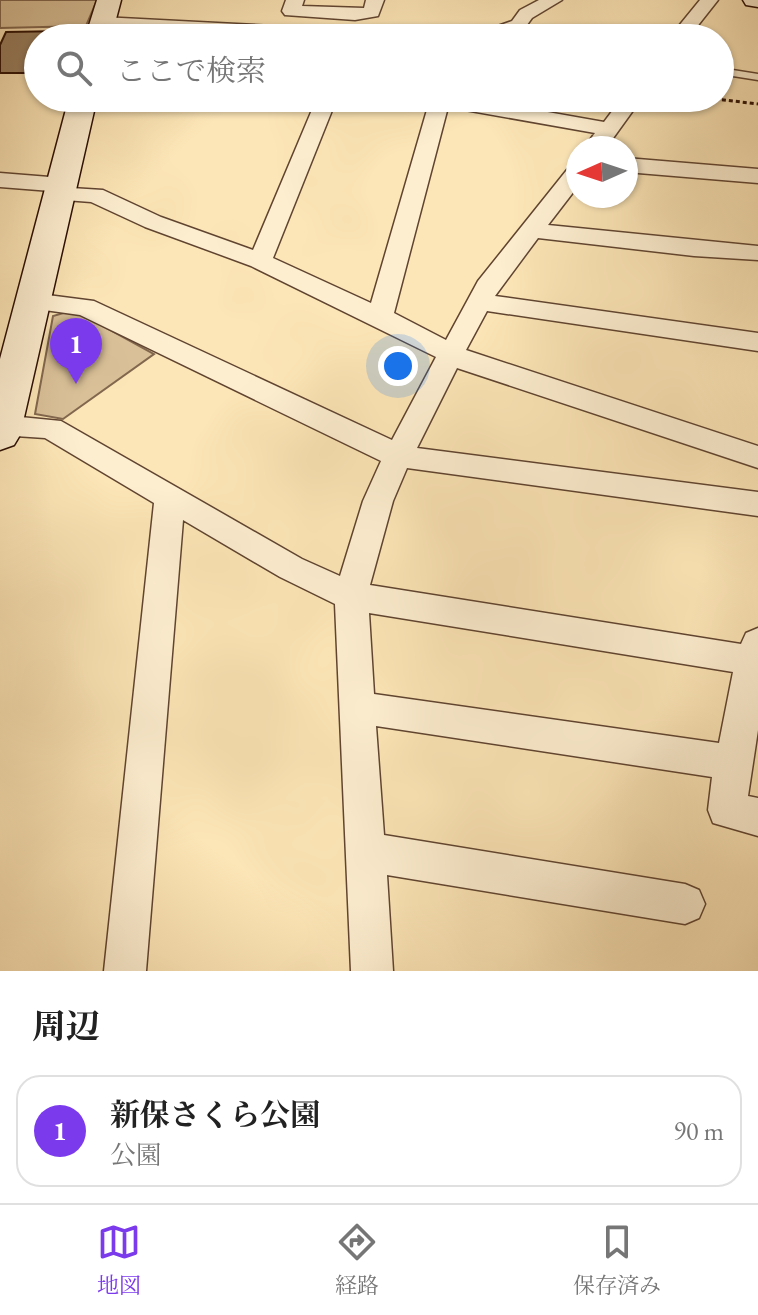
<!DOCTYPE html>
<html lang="ja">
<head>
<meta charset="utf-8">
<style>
	body { margin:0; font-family:"EB Garamond","Noto Serif JP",serif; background:#f6f6f6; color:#222 }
	.compass { position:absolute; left:566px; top:136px; width:72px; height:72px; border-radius:50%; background:#fff; box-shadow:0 2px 6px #0004; rotate:267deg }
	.you { position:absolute; left:398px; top:366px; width:28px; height:28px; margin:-20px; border:6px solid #fff; border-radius:50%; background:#1a73e8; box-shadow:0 0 0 12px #1a73e833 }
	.badge { display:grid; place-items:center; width:52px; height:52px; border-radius:50%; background:#7c3aed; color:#fff; font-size:26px; font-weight:700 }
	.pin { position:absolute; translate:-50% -66px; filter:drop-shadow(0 2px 4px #0008) }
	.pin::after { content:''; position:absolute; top:42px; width:28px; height:24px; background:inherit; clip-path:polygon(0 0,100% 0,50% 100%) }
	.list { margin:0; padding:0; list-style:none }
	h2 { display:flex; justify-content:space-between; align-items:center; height:104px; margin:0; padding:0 32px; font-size:34px }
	h2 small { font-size:26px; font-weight:400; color:#767676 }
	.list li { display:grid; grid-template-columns:52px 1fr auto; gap:24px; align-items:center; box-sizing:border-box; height:112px; margin:0 16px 16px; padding:0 16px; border:2px solid #e0e0e0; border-radius:24px }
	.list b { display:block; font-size:30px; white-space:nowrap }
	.list p { margin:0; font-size:26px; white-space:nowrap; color:#767676 }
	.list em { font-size:26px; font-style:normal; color:#767676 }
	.icon { flex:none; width:44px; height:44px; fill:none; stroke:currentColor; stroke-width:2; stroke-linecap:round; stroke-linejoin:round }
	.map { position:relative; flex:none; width:758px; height:971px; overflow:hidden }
	.search { position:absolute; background:#fff; box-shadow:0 2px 6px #0004; left:24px; right:24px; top:24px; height:88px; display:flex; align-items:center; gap:20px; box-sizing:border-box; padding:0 28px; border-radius:44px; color:#767676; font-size:30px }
	.sheet { height:232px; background:#fff }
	nav { display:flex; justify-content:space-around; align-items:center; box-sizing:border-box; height:112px; border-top:2px solid #e0e0e0; background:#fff; font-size:22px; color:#767676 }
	nav a { display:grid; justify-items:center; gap:4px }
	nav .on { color:#7c3aed }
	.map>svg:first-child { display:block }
	.green { fill:#d9c098; stroke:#82674e; stroke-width:2 }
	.building { fill:#987e60; stroke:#2c0e03; stroke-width:2 }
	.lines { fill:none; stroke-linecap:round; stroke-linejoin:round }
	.lane-casing { stroke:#604430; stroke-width:3 }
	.street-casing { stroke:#604430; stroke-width:3 }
	.secondary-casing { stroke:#2c0e03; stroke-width:3 }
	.path { stroke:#2c0e03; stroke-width:3; stroke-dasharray:4 3; stroke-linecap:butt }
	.lane { fill:#fdeed0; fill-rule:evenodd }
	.street { fill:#fdeed0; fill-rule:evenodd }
	.secondary { fill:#fdeed0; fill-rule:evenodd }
</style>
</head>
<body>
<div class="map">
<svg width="758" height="971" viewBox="0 0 758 971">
	<rect width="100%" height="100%" fill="#fce5b6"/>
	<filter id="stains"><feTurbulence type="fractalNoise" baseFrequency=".0025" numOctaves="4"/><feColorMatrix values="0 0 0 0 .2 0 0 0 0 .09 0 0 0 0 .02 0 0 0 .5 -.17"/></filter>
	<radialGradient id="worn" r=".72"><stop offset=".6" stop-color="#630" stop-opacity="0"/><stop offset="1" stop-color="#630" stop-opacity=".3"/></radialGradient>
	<path class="green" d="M0,0H97L86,26L0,28Z
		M74,310L154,354L63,419L35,414L53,316Z"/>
	<path class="building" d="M64,31L62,38H38V73H0V45L6,32Z"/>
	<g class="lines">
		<g class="lane-casing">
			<path id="lane" d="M720,68L758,74V80L720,74Z"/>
		</g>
		<g class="street-casing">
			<path id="street" d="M286,0H304L302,6L364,8L366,0H384L378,16L355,20L285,15L282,11Z
				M539,0H562L532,18L524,29L499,38H473L475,34L512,21L520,10Z
				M700,0H718L688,38H669Z
				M102,17L387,32L396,38H288L96,26L93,22Z
				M317,98H337L273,258L371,303L429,103L423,98H468L604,122L622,98H642L606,148H584L595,133L448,107L394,313L446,340L478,281L570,166L578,164V186L548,225L758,246V260L694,256L538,238L495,296L758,333V351L487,311L466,350L758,446V468L457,368L417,448L758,492V516L407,468L393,501L370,585L741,644L746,633L758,628V730L748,796L758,798V836L713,823L708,810L712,777L376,726L384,835L685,884L699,890L705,904L699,918L685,924L387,875L393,971H351L335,604L280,577L183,520L146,971H104L154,503L45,438L0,435V415L61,421L302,559L340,576L363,501L381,461L80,315L23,307L19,301L23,295L32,293L94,301L392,440L436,357L251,266L145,227L91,202L52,199L49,194L51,191L0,187V173L62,178L70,180L71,188L103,190L161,217L253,250ZM369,613L733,672L719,743L374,694Z
				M626,158L758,169V183L626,172Z"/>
		</g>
		<g class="secondary-casing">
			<path id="secondary" d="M97,0H121L111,38H85Z
				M743,0H758V7L746,5Z
				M69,98H97L20,435L14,445L0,450V359Z"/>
		</g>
		<path class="path" d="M708,98L758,104"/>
		<use href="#lane" class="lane"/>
		<use href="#street" class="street"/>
		<use href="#secondary" class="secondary"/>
	</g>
	<rect width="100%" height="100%" filter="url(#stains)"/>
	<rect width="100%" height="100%" fill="url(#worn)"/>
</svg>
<svg class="compass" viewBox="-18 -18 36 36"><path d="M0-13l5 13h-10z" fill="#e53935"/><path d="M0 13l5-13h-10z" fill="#767676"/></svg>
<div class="you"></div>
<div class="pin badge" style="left:76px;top:384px">1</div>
<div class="search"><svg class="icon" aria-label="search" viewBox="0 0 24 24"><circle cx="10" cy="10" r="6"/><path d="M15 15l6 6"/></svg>ここで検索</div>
</div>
<section class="sheet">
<h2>周辺<small></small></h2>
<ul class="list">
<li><span class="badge">1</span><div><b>新保さくら公園</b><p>公園</p></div><em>90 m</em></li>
</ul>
</section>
<nav>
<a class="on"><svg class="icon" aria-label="map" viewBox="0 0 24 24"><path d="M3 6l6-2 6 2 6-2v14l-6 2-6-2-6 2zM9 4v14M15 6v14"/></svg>地図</a>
<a><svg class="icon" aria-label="directions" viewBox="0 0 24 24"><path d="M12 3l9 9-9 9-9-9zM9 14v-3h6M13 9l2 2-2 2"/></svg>経路</a>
<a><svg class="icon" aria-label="saved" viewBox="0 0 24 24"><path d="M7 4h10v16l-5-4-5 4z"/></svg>保存済み</a>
</nav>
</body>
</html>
